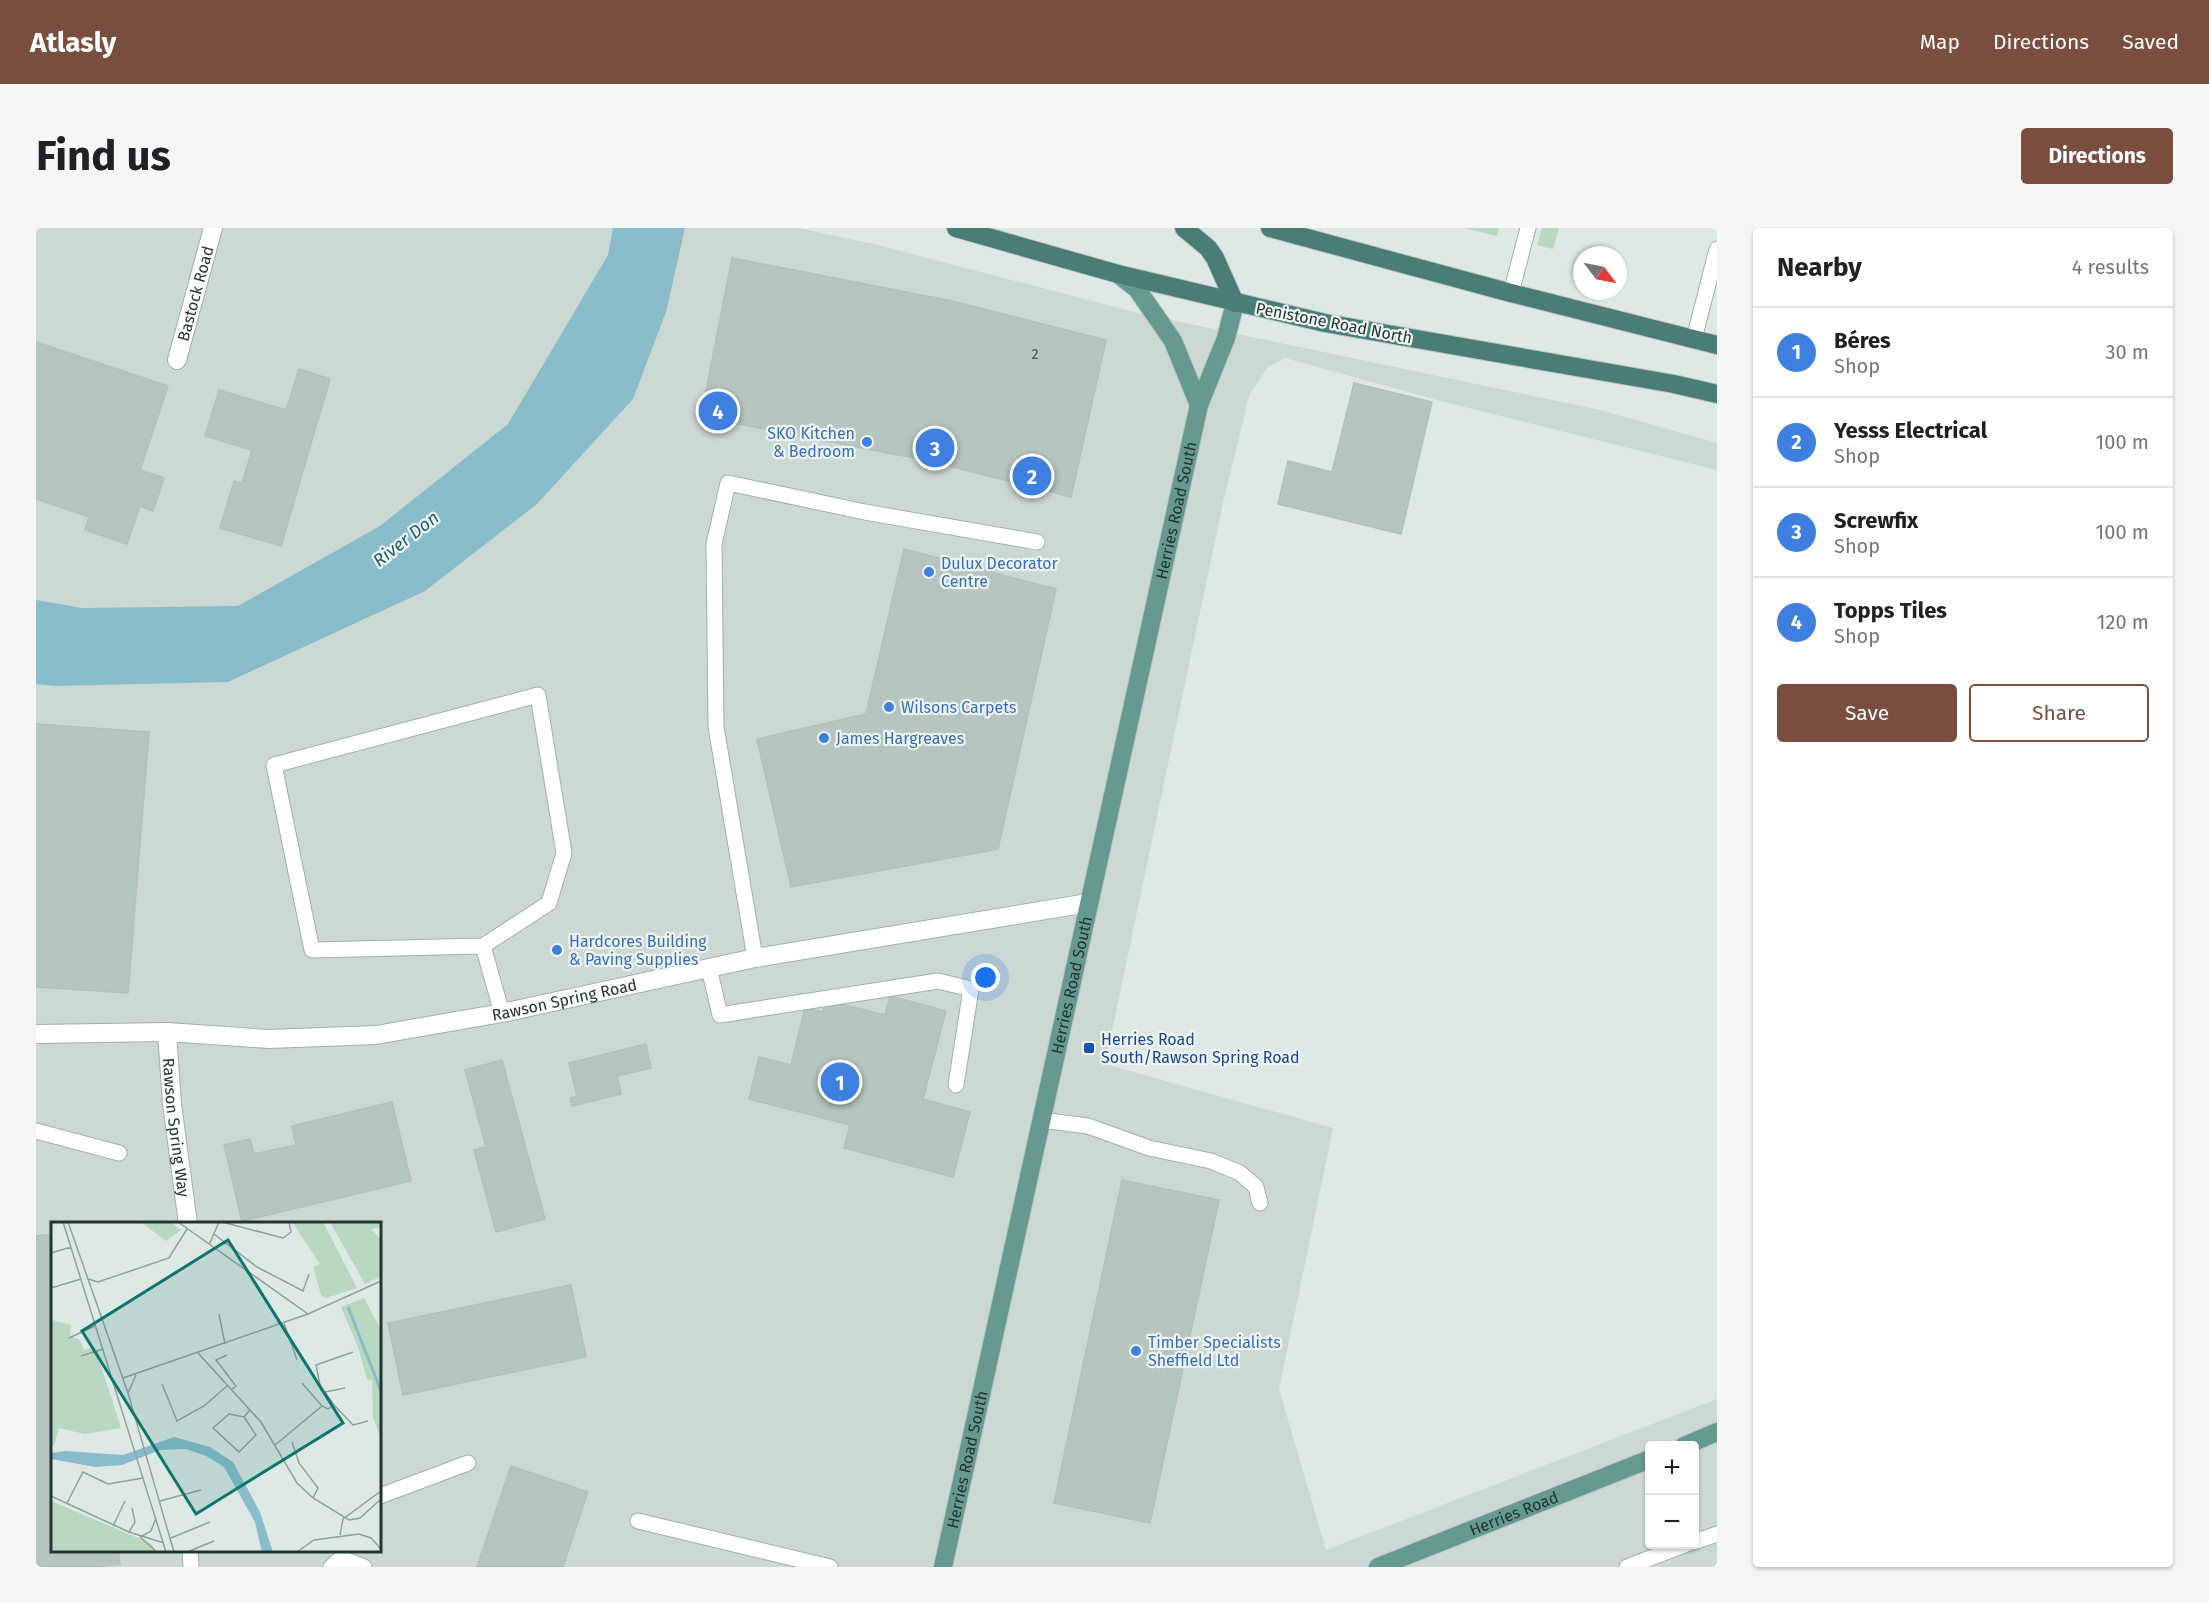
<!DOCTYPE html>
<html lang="en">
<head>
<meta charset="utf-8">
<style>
	body { margin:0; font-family:"Fira Sans",sans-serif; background:#f6f6f6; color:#202124 }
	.controls { position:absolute; right:18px; bottom:18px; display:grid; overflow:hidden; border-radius:6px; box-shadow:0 2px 4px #0004 }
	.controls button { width:54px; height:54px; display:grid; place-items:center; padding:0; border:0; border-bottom:2px solid #e0e0e0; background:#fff; color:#202124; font:30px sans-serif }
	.compass { position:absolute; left:1537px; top:18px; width:54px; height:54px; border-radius:50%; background:#fff; box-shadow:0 2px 4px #0004; rotate:122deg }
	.you { position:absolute; left:950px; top:750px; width:21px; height:21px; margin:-15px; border:4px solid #fff; border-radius:50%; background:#1a73e8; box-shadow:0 0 0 9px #1a73e833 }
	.badge { display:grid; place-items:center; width:39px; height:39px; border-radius:50%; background:#794e3e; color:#fff; font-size:20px; font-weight:700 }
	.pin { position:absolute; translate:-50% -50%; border:3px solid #fff; box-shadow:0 2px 6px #0006 }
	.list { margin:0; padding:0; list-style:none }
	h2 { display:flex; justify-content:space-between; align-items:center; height:78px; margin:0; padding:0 24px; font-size:26px }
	h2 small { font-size:20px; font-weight:400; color:#757577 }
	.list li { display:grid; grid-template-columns:39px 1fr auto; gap:18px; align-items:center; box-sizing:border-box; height:90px; padding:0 24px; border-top:2px solid #e0e0e0 }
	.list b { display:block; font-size:22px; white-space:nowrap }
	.list p { margin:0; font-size:20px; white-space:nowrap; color:#757577 }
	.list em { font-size:20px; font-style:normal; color:#757577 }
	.actions { display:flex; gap:12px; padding:18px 24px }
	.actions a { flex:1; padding:14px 0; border:2px solid #794e3e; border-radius:6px; text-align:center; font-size:21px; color:#794e3e }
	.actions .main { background:#794e3e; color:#fff }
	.map { position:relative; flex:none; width:1681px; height:1339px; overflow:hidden; border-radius:6px }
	header { display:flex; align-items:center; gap:36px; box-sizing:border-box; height:84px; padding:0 30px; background:#794e3e; color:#fff }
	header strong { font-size:28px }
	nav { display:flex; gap:33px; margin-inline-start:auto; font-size:21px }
	.intro { display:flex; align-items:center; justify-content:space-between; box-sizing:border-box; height:144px; padding:0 36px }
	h1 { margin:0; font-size:42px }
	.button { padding:15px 27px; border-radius:6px; background:#794e3e; color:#fff; font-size:21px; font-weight:700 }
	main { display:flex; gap:36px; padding:0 36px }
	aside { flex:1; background:#fff; border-radius:6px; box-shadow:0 2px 4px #0004 }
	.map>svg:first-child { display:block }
	.built { fill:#ccd8d3; fill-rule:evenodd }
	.green { fill:#b8d8c2 }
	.water { fill:#89bdc9 }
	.building { fill:#b6c5c0; stroke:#b1c1bb; stroke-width:1.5 }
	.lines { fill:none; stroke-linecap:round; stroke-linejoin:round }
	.service-casing { stroke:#a2afab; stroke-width:17 }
	.minor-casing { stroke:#a2afab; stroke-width:20 }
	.primary-casing { stroke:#bcc3c1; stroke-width:20 }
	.trunk-casing { stroke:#bcc3c1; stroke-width:20 }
	.service { stroke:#fff; stroke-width:15 }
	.minor { stroke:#fff; stroke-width:18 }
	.primary { stroke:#669a8f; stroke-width:18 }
	.trunk { stroke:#4a7d74; stroke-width:18 }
	.shop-dot { fill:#3f7fe0; stroke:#eef5f2; stroke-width:2 }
	.transit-dot { fill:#1a4fb4; stroke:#eef5f2; stroke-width:2 }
	.labels { text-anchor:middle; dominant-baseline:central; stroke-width:4.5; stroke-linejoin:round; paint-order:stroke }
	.number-label { font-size:14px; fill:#465a55 }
	.street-label { font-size:16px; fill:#213631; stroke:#eef5f2 }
	.shop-label { font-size:16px; fill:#366cbe; stroke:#eef5f2; text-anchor:start }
	.transit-label { font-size:16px; fill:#164399; stroke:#eef5f2; text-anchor:start }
	.water-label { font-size:18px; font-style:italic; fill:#215c6c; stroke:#eef5f2 }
	.inset-river { fill:none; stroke:#89bdc9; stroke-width:3 }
	.inset-road { fill:none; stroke:#92a19c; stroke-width:1.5 }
	.view { fill:#0f766e; fill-opacity:0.15; stroke:#0f766e; stroke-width:3 }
	.inset-edge { fill:none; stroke:#213631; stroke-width:3 }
</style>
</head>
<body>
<header>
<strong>Atlasly</strong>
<nav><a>Map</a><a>Directions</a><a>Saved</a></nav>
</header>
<div class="intro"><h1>Find us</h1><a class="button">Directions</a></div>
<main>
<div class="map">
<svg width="1681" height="1339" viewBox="0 0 1681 1339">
	<rect width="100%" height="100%" fill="#dee8e4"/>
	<path class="built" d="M0,0H762L838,16L1102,85L1564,182L1681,215V242L1405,173L1249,130L1231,140L1213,168L1188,270L1069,836L1297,900L1243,1161L1290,1322L1681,1171V1339H0ZM16,996H344V1322H16ZM1614,1218H1658V1316H1614Z"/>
	<path class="green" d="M1429,0H1463L1461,8Z
		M1506,0H1523L1517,21L1501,17Z"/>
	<path class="water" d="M577,0H649L630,84L597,171L501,276L389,363L192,454L19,458L0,456V372L46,380L202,378L344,298L472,196L572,27Z"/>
	<path class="building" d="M696,30L916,73L1070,112L1035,269L894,233L665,189Z
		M0,114L132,158L104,242L128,250L117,283L104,278L91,316L49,302L53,289L0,271Z
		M263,141L294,151L245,318L184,300L198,253L206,255L216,222L169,208L183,162L250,182Z
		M1318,155L1396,174L1365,306L1242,276L1252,233L1296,244Z
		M868,321L1020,361L962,621L755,659L721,511L830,486Z
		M0,496L113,504L92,765L0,759Z
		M854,768L910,783L887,871L934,884L917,949L808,920L814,897L713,871L723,829L755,837L769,780L787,784L789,772L849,787Z
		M610,816L615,840L581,848L585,866L536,878L534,870L541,868L533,835Z
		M466,832L509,991L460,1004L438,922L450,919L429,842Z
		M356,874L375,953L206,993L188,917L214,911L218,926L260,917L256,898Z
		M1086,952L1183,972L1114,1295L1018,1275Z
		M16,1006V1322H82L84,1336L60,1339H0V1008Z
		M535,1057L550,1129L367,1167L352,1095Z
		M475,1238L552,1264L527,1339H441Z"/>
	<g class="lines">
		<g class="service-casing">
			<path id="service" d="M1475,65L1492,0
				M1658,111L1681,21
				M447,718L276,722L238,537L502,467L528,625L513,675L447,718L466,785
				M719,730L680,499L678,316L692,255L829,284L1001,314
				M673,740L684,787L902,753L935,761L920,857
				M1005,892L1052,898L1113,920L1175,933L1204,945L1220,959L1224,975
				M0,903L83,925
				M344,1268L432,1235
				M602,1293L794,1339
				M1658,1314L1681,1306
				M154,1322L155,1339
				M295,1339L305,1330L328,1339
				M1591,1339L1651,1316"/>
		</g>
		<g class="minor-casing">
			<g id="minor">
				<path id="s1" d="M141,132L177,0"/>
				<path id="s2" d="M131,804L136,876L152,996"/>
				<path id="s3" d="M0,806L131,804L233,811L340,807L466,785L719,730L1052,675"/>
			</g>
		</g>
		<g class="primary-casing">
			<g id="primary">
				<path d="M1082,46L1101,61L1137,113L1163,177"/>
				<path d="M1648,1218L1681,1204"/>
				<path id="s4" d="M907,1339L1163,177L1190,110L1199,75"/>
				<path id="s5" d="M1342,1339L1614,1231"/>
			</g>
		</g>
		<g class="trunk-casing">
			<path id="trunk" d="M920,0L1082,46L1289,95L1638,156L1681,166
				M1148,0L1172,20L1179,30L1199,75
				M1234,0L1475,65L1681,117"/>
		</g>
		<use href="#service" class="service"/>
		<use href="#minor" class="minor"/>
		<use href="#primary" class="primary"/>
		<use href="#trunk" class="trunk"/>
	</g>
	<g class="shop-dot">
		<circle cx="831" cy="214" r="6"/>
		<circle cx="893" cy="344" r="6"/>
		<circle cx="853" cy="479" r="6"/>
		<circle cx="788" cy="510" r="6"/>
		<circle cx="521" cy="722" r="6"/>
		<circle cx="1100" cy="1123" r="6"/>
	</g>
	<rect class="transit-dot" x="1047" y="814" width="12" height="12" rx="3"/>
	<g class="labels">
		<g class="number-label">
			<text x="999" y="126">2</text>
		</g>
		<g class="street-label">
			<text stroke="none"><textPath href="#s1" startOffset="69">Bastock Road</textPath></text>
			<text transform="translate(1298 95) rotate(11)">Penistone Road North</text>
			<text stroke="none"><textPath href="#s4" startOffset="1082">Herries Road South</textPath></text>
			<text stroke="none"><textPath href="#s4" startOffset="596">Herries Road South</textPath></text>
			<text stroke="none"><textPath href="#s3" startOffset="532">Rawson Spring Road</textPath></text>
			<text stroke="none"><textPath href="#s2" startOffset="96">Rawson Spring Way</textPath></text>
			<text stroke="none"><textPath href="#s4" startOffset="110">Herries Road South</textPath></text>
			<text stroke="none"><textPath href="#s5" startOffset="146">Herries Road</textPath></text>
		</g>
		<g class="shop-label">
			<text x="819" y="205" text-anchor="end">SKO Kitchen<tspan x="819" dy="18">&amp; Bedroom</tspan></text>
			<text x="905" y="335">Dulux Decorator<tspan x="905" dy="18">Centre</tspan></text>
			<text x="865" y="479">Wilsons Carpets</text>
			<text x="800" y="510">James Hargreaves</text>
			<text x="533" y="713">Hardcores Building<tspan x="533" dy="18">&amp; Paving Supplies</tspan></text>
			<text x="1112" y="1114">Timber Specialists<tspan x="1112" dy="18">Sheffield Ltd</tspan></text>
		</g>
		<g class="transit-label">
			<text x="1065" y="811">Herries Road<tspan x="1065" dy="18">South/Rawson Spring Road</tspan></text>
		</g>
		<g class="water-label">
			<text transform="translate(370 311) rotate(-38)">River Don</text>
		</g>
	</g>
	<g transform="translate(15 994)">
		<rect width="330" height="330" fill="#dee8e4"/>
		<path d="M90,0H119L130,8L115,19ZM241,0H272L306,66L275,76L270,73L262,45L269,42ZM279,0H330V5L320,7L330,18V54L314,62ZM313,76L330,108V217L322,195L321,158L316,157L307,125L290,85ZM0,98L20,103L19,114L29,118L33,128L44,125L70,206L34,212L8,206L3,224L0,223ZM0,279L101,322L104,330H0Z" fill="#b8d8c2"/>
		<path d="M123,215L159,225L182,240L209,290L222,330H211L204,300L173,245L155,234L135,227L109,228L71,243L44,245L0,237V231L14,229L72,233Z" fill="#89bdc9"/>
		<path class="inset-river" d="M297,85L330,169"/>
		<path class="inset-road" d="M12,0L115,330M17,0L77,171L123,330M127,0L257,92M171,0L232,16L240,10L238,0M163,12L206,45L252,69L258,52M158,23L168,0M0,31L20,25M37,57L47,60L118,36L136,7M0,66L30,57M168,92L174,122M233,101L246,138M18,116L44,104M147,131L210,200L246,261L262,276L298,298L309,296L330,277M176,133L165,138L185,164L180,168M30,134L52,127M72,156L257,92L330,59M251,161L271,184L277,187L283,183L302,203L317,199M111,162L126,199L153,184L176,164M274,170L270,168L265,143L302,130M77,171L85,153M283,183L274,170L294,166M193,195L205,213L188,230L162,206L178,192L193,195L199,188M241,220L248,241L267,266L262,276M224,223L271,184M0,274L78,310L113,321M109,279L150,268M16,281L32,250L57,262L92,256M62,304L74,279M78,310L84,300L81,286M289,313L292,297L330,269M89,315L106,330M89,315L100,309L105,296M120,316L159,300M136,330L163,319M246,330L263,318L308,312L320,316L330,327"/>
		<path class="view" d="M177,18L292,201L145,292L31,109Z"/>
		<rect width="330" height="330" class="inset-edge"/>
	</g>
</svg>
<div class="controls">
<button>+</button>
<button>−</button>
</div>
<svg class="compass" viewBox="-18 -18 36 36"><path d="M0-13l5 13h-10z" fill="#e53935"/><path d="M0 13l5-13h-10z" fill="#757577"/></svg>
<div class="you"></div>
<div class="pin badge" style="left:804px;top:854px;background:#3f7fe0">1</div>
<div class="pin badge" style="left:996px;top:248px;background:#3f7fe0">2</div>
<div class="pin badge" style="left:899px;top:220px;background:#3f7fe0">3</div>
<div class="pin badge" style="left:682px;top:183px;background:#3f7fe0">4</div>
</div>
<aside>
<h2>Nearby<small>4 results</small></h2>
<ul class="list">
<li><span class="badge" style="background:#3f7fe0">1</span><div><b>Béres</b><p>Shop</p></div><em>30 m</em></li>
<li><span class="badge" style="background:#3f7fe0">2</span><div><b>Yesss Electrical</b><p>Shop</p></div><em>100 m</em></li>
<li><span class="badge" style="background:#3f7fe0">3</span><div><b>Screwfix</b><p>Shop</p></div><em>100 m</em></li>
<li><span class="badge" style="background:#3f7fe0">4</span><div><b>Topps Tiles</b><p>Shop</p></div><em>120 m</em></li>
</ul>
<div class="actions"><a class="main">Save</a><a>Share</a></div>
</aside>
</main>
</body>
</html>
